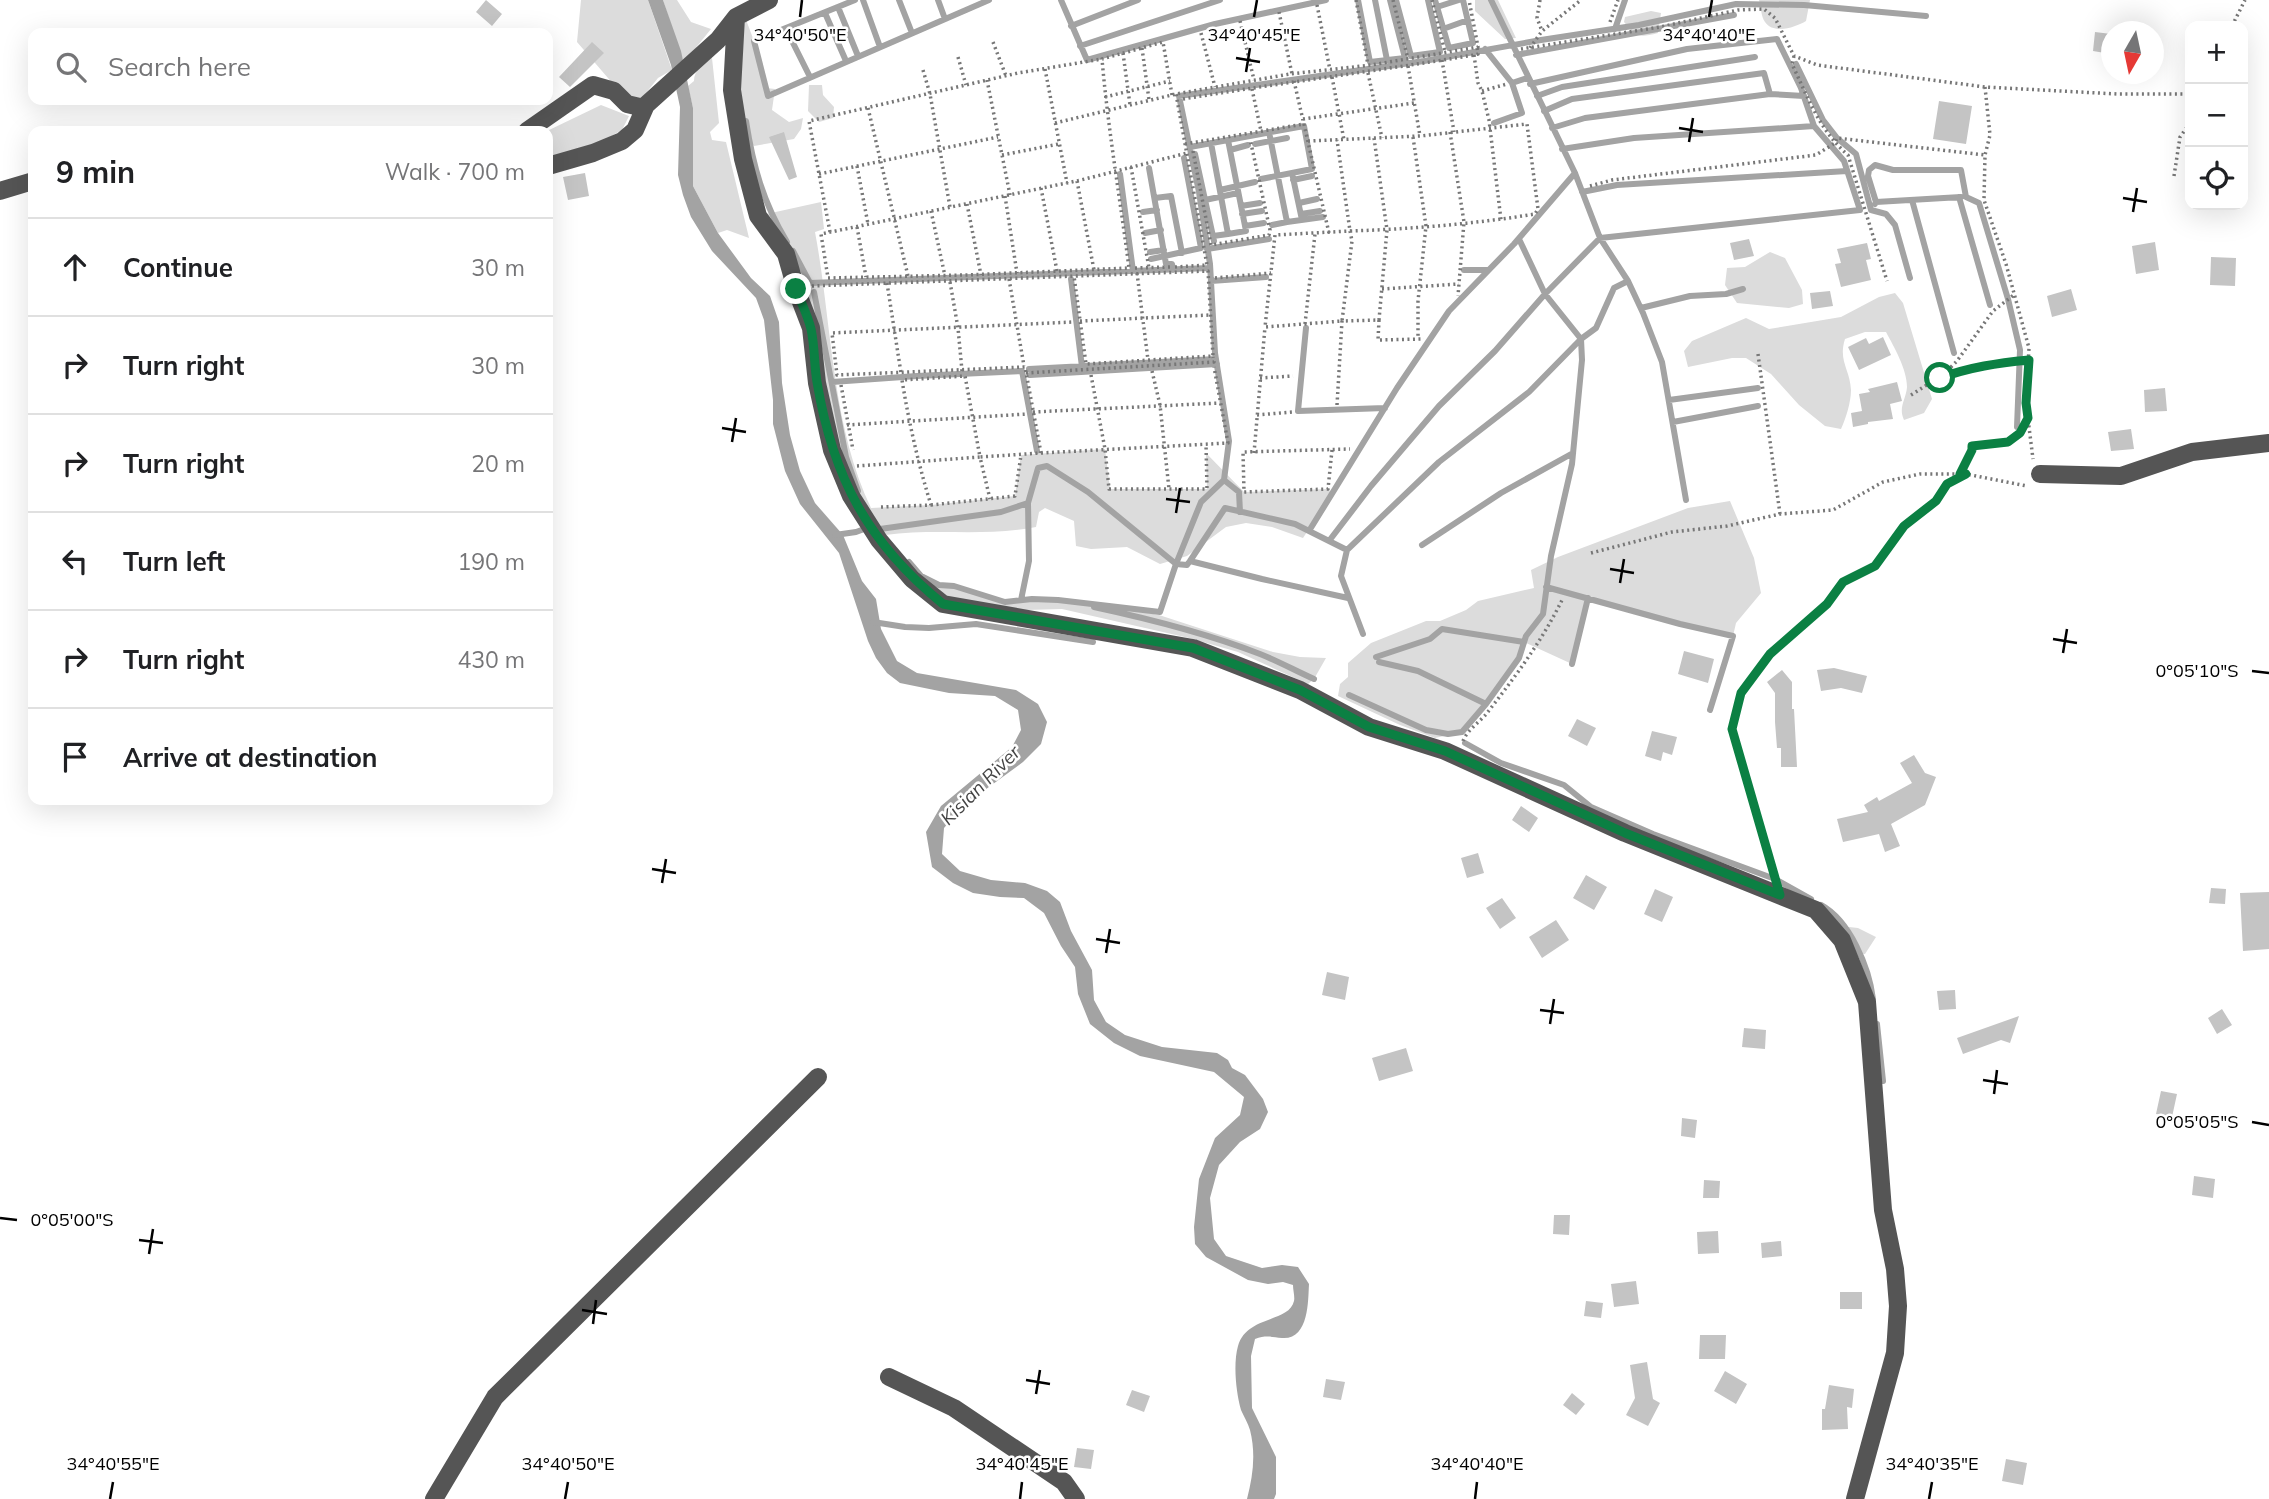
<!DOCTYPE html>
<html lang="en">
<head>
<meta charset="utf-8">
<style>
	body { margin:0; font-family:Mulish,sans-serif; background:#f6f6f6; color:#202124 }
	.controls { position:absolute; right:21px; top:21px; display:grid; overflow:hidden; border-radius:14px; box-shadow:0 7px 28px #0002 }
	.controls button { width:63px; height:63px; display:grid; place-items:center; padding:0; border:0; border-bottom:2px solid #e0e0e0; background:#fff; color:#202124; font:35px sans-serif }
	.compass { position:absolute; left:2101px; top:21px; width:63px; height:63px; border-radius:50%; background:#fff; box-shadow:0 7px 28px #0002; rotate:189deg }
	.stop { position:absolute; width:21px; height:21px; margin:-16px; border:5px solid #0b8043; border-radius:50%; background:#fff }
	.stop.end { background:#0b8043; border-color:#fff; box-shadow:0 2px 7px #0008 }
	.list { margin:0; padding:0; list-style:none }
	h2 { display:flex; justify-content:space-between; align-items:center; height:91px; margin:0; padding:0 28px; font-size:30px }
	h2 small { font-size:23px; font-weight:400; color:#757577 }
	.list li { display:grid; grid-template-columns:46px 1fr auto; gap:21px; align-items:center; box-sizing:border-box; height:98px; padding:0 28px; border-top:2px solid #e0e0e0 }
	.list b { display:block; font-size:26px; white-space:nowrap }
	.list em { font-size:23px; font-style:normal; color:#757577 }
	.icon { flex:none; width:38px; height:38px; fill:none; stroke:currentColor; stroke-width:2; stroke-linecap:round; stroke-linejoin:round }
	.map { position:relative; flex:none; width:2269px; height:1499px; overflow:hidden }
	.search { position:absolute; background:#fff; box-shadow:0 7px 28px #0002; left:28px; top:28px; width:525px; height:77px; display:flex; align-items:center; gap:18px; box-sizing:border-box; padding:0 24px; border-radius:14px; color:#757577; font-size:26px }
	.panel { position:absolute; background:#fff; box-shadow:0 7px 28px #0002; left:28px; top:126px; width:525px; height:679px; border-radius:14px }
	.map>svg:first-child { display:block }
	.green { fill:#dcdcdc }
	.water { fill:#a3a3a3 }
	.lines { fill:none; stroke-linecap:round; stroke-linejoin:round }
	.stream { stroke:#a3a3a3; stroke-width:6 }
	.building { fill:#c4c4c4 }
	.path { stroke:#777; stroke-width:3.5; stroke-dasharray:2 3.5; stroke-linecap:butt }
	.minor { stroke:#555; stroke-width:18 }
	.route { stroke:#0b8043; stroke-width:9 }
	.ticks { fill:none; stroke:#000; stroke-width:2.5 }
	.labels { text-anchor:middle; dominant-baseline:central; stroke-width:5; stroke-linejoin:round; paint-order:stroke }
	.water-label { font-size:19px; font-style:italic; fill:#444; stroke:#fff }
	.ticks-label { font-size:18px; text-anchor:middle; fill:#000; stroke:#fff; stroke-width:5; stroke-linejoin:round; paint-order:stroke }
</style>
</head>
<body>
<div class="map">
<svg width="2269" height="1499" viewBox="0 0 2269 1499">
	<rect width="100%" height="100%" fill="#fff"/>
	<path class="green" d="M581,0H648L672,70L658,78L638,103L614,85L577,42Z
		M663,0H677L691,22L711,29L690,55L683,61Z
		M1475,0H1498L1516,38L1505,39L1475,11Z
		M1759,0H1810L1806,21C1796,27 1774,35 1765,22C1761,17 1761,6 1759,0Z
		M1651,11L1661,13L1658,33C1638,38 1637,37 1624,22L1625,17Z
		M745,17L754,41L766,88L775,89L772,110L789,122L803,118L801,129L794,139L754,146L728,118L737,82Z
		M712,58L719,123L710,132L712,140L726,142L749,238L727,230L718,233L693,186V108L688,86L694,81C694,70 703,64 712,58Z
		M809,85H822L823,95L834,107L833,118L819,122L808,111Z
		M601,105L629,116L622,130L597,144L548,159L547,131Z
		M821,202L824,229L815,232C832,322 831,424 871,508L931,505L1015,496L1021,455L1105,449L1110,489H1207L1206,453L1244,492L1328,489L1332,494L1303,538L1272,527L1246,523L1226,527L1187,556L1160,564L1127,547L1091,549L1076,546L1074,521L1045,508L1039,512L1036,527C986,537 935,528 885,535L856,497L837,444L816,328L762,215Z
		M1770,252L1785,258L1802,290L1803,304L1789,308L1737,303L1725,285L1727,268L1745,267Z
		M1895,293L1903,303L1932,399L1924,413L1904,420C1898,407 1906,400 1907,387C1907,369 1894,347 1886,332H1865L1845,339C1838,361 1850,369 1851,390C1851,402 1846,418 1841,429L1825,426L1799,405L1771,374L1746,358H1732L1688,367L1684,351L1692,341L1746,318L1769,329L1841,317L1879,297Z
		M1730,501L1754,558L1761,593L1736,623L1733,636L1588,598L1572,664L1524,642L1519,658L1486,704L1462,732L1435,738L1400,725L1338,696L1340,684L1348,677V663L1371,643L1426,621H1440L1466,610L1478,601L1534,588L1531,570L1558,557L1688,508Z
		M921,576L939,585L954,586L1005,602L1032,599L1083,602L1159,615L1273,652L1300,657L1326,658L1314,679L1308,684L1238,652L1189,638L1062,609L995,611L944,600Z
		M1840,926L1858,928L1876,937L1865,954H1857Z"/>
	<path class="water" d="M648,0H663L681,51L693,108V186L718,233L751,278L770,296L779,322L782,383L790,435L800,471L815,503L843,535L862,581L876,599L881,629L897,661L917,673L1016,690L1038,704L1047,722L1041,744L1023,762L963,806L944,828L942,854L960,871L991,880L1025,883L1047,891L1060,902L1071,931L1092,970L1094,1000L1106,1022L1125,1035L1162,1047L1217,1053L1228,1060L1232,1068L1245,1075L1263,1099L1268,1112L1260,1129L1240,1142L1219,1165L1210,1198L1214,1239L1226,1256L1262,1268L1282,1265L1298,1267L1309,1284C1308,1301 1309,1340 1282,1338C1271,1337 1266,1335 1255,1339L1251,1356L1252,1408L1276,1457V1494L1274,1499H1247C1253,1476 1256,1454 1250,1430C1248,1423 1244,1417 1241,1410C1236,1392 1233,1364 1238,1346C1247,1315 1289,1323 1294,1301C1295,1297 1293,1290 1293,1285L1283,1282L1268,1284L1248,1280L1206,1257L1195,1244L1194,1227L1199,1179L1215,1138L1240,1115L1244,1097L1214,1072L1140,1056L1114,1043L1090,1024L1078,994L1075,967L1061,946L1044,913L1024,898L1000,897L973,893L953,883L932,867L926,832L941,806L1012,747L1021,730L1018,710L995,696L949,693L900,683L887,673L876,658L868,641L839,553L800,504L785,471L773,424V400L764,320L756,298L712,251L691,217L683,195L678,175L680,107L671,65Z"/>
	<g class="lines">
		<path class="stream" d="M855,0L754,41L768,96L989,0
			M863,0L880,47
			M899,0L912,33
			M938,0L945,19
			M1061,0L1087,60L1215,24L1326,0
			M1358,0L1370,62L1405,58L1390,0
			M1375,0L1387,60
			M1396,0L1411,56L1440,52L1428,0
			M1435,0L1449,48L1473,43L1463,0
			M1491,0L1575,173L1600,238L1628,281L1643,313L1662,362L1686,500
			M838,7L858,56
			M1437,7L1459,0
			M825,13L846,61
			M1071,26L1138,0
			M786,29L810,77
			M1443,29L1468,20
			M1615,29L1625,0
			M1080,46L1220,0
			M1485,49L1512,83
			M1516,55L1734,15
			M1796,64L1823,120L1837,138L1856,154L1871,210
			M1530,84L1687,49L1777,39L1801,88L1814,126
			M1537,96L1562,87L1755,57
			M1544,111L1572,99L1764,73L1770,94
			M746,121C753,166 763,202 787,242
			M1494,123L1522,113L1512,83L1527,78
			M1552,128L1585,118L1770,94L1804,96
			M1269,132L1287,222L1323,217
			M1228,140L1246,231L1228,234
			M1211,143L1228,234L1213,236
			M1255,144L1287,138
			M1190,147L1304,126L1312,169L1261,179
			M1230,150L1248,145
			M1195,154L1214,241
			M1149,168L1166,264H1172L1173,270
			M1292,173L1302,220
			M1120,174L1133,271
			M1293,180L1312,176
			M1220,190L1255,182
			M1582,192L1617,185L1847,171
			M1959,197L1990,305
			M1155,198L1171,196L1182,253
			M1205,200L1238,193
			M1912,200L1954,353
			M1876,202L1868,176L1869,170L1875,165L1893,170H1961L1966,197L1979,203L2008,299L2020,350L2017,427
			M1299,203L1317,199
			M1875,204L1876,202L1961,197
			M1241,206L1260,203
			M1871,210L1886,214L1895,225L1910,278
			M1143,212L1157,210
			M1242,214L1262,211
			M1301,214L1320,211
			M1272,225L1287,222
			M1245,226L1264,223
			M1145,233L1161,230
			M1207,249L1269,239
			M793,251L810,283L1210,268
			M1150,252L1164,250
			M1151,259L1201,248L1184,158
			M1464,270H1488
			M1071,279L1082,367
			M1211,281L1266,277
			M814,292L846,457L858,491
			M1641,308L1690,296L1726,294L1743,289
			M1306,328L1298,411L1385,408
			M1029,369L1216,359
			M1030,375L1217,364
			M832,382L917,376L1022,371L1037,451
			M1669,400L1758,388
			M1673,422L1758,406
			M1224,480L1239,492L1240,512
			M880,529L1001,512L1028,503L1038,468L1047,466L1088,492L1176,564L1187,565L1190,561L1262,579L1348,598
			M1309,531L1397,388L1449,311L1514,244L1575,173
			M835,535L856,532L867,528
			M1329,541L1371,486L1439,406L1495,351L1545,294L1600,238L1860,210L1844,161L1814,126L1634,138L1562,149
			M1422,545L1501,493L1573,453
			M1190,561L1225,508L1295,524L1347,550
			M909,562L921,576L939,585L954,586L1005,602L1032,599L1058,600L1160,612L1176,564L1201,502L1224,480L1229,441L1215,353L1210,264L1199,192L1179,96L1424,61L1541,40L1639,25L1736,4L1804,5L1926,16
			M1546,587L1680,624L1733,636L1710,710
			M1021,600L1029,561L1028,503
			M1094,607C1150,619 1206,633 1260,654C1278,661 1296,671 1314,679
			M873,622L905,627L929,628L976,624L1093,642
			M1363,634L1341,576L1347,550L1439,462L1529,392L1581,339L1545,294L1519,239
			M1376,657L1430,639L1442,629L1524,642
			M1379,662L1418,671L1486,704
			M1572,664L1588,598
			M1349,695L1426,730L1448,734L1462,732L1486,704L1519,658L1526,636L1543,614L1551,556L1572,464L1582,360L1581,339L1596,328L1614,288L1628,281
			M1465,743L1501,763L1564,785L1591,807L1653,834L1775,879L1811,899
			M1821,905C1850,921 1869,967 1873,999
			M1877,1024L1883,1081"/>
	</g>
	<path class="building" d="M486,0L502,14L492,26L476,12Z
		M2095,32L2111,34V54L2093,51Z
		M592,42L604,53L570,87L559,77Z
		M1939,101L1972,106L1966,144L1933,139Z
		M784,132L797,177L789,180L769,137Z
		M585,173L589,196L568,200L563,177Z
		M1749,239L1754,256L1734,260L1730,243Z
		M2155,242L2159,270L2136,274L2132,246Z
		M1867,243L1871,259L1866,260L1871,280L1841,287L1835,264L1841,263L1837,249Z
		M2211,257L2236,258L2235,286L2210,285Z
		M2071,289L2077,310L2052,317L2047,296Z
		M1830,291L1833,306L1812,309L1810,293Z
		M1883,337L1891,355L1859,370L1848,347L1866,338L1869,344Z
		M1897,382L1902,401L1890,404L1893,419L1868,422V424L1853,427L1851,413L1862,411L1859,394L1870,392L1868,389Z
		M2165,388L2167,411L2145,412L2144,390Z
		M2131,429L2134,449L2111,451L2108,432Z
		M1684,651L1714,659L1708,683L1678,674Z
		M1834,668L1867,676L1862,693L1841,688L1821,691L1817,670Z
		M1782,670L1792,682V709H1794L1797,767H1781V748H1777L1775,722V693L1767,682Z
		M1577,719L1596,728L1587,746L1568,736Z
		M1652,731L1677,737L1672,755L1663,752L1661,761L1645,756Z
		M1914,755L1925,773L1936,777L1925,805L1891,824L1900,846L1885,852L1879,834L1843,842L1837,819L1868,812L1864,805L1877,797L1879,801L1912,783L1900,763Z
		M1521,806L1538,818L1529,832L1512,820Z
		M1478,853L1484,873L1467,878L1461,858Z
		M1586,875L1607,887L1594,910L1573,898Z
		M2211,888L2226,889L2225,904L2209,903Z
		M1655,889L1673,897L1662,922L1644,914Z
		M2269,892V949L2243,951L2240,893Z
		M1502,898L1516,918L1500,929L1486,908Z
		M1556,920L1569,940L1542,958L1529,937Z
		M1327,972L1349,977L1345,1000L1322,995Z
		M1955,990L1956,1009L1939,1010L1937,991Z
		M2222,1009L2232,1025L2217,1034L2208,1018Z
		M2019,1016L2010,1043L2001,1040L1963,1054L1957,1038Z
		M1744,1028L1766,1030L1765,1049L1742,1047Z
		M1406,1048L1413,1071L1379,1081L1372,1058Z
		M2161,1091L2177,1094L2172,1117L2156,1114Z
		M1682,1118L1697,1120L1695,1138L1681,1136Z
		M2194,1176L2215,1179L2213,1198L2192,1195Z
		M1704,1180L1720,1181L1719,1198H1703Z
		M1554,1215H1570L1569,1235L1553,1234Z
		M1718,1231L1719,1253L1698,1254L1697,1232Z
		M1781,1241L1782,1256L1762,1258L1761,1243Z
		M1636,1281L1639,1304L1614,1307L1611,1284Z
		M1840,1292H1862V1309H1840Z
		M1586,1301L1603,1303L1601,1318L1584,1316Z
		M1700,1335H1726L1725,1359H1699Z
		M1647,1362L1653,1399L1660,1403L1648,1426L1626,1415L1635,1398L1630,1365Z
		M1725,1371L1747,1384L1736,1404L1714,1391Z
		M1326,1379L1345,1382L1341,1400L1323,1397Z
		M1829,1385L1854,1389L1852,1408L1847,1407L1848,1429L1822,1430V1409H1825Z
		M1132,1390L1150,1396L1144,1412L1126,1405Z
		M1572,1393L1585,1404L1576,1415L1563,1405Z
		M1077,1448L1094,1450L1091,1469L1074,1467Z
		M2006,1459L2027,1463L2023,1485L2002,1481Z"/>
	<g class="lines">
		<path class="path" d="M1356,0L1368,65
			M1393,0L1408,59
			M1432,0L1445,52
			M1540,0L1537,18L1542,31
			M1317,5L1330,70
			M1279,12L1292,74
			M1240,21L1254,80
			M1610,22L1618,0
			M2232,26L2245,0
			M1201,33L1215,87
			M993,42L1006,76
			M1142,48L1149,100
			M1530,48L1542,31L1581,0
			M1521,49L1660,27L1738,10L1764,9L1775,18L1794,56L1817,65L1985,87L2117,94H2190
			M1123,53L1130,105
			M1474,55L1478,83L1482,91L1489,120L1501,220
			M1794,56L1792,64C1808,98 1820,131 1848,155L1887,281
			M958,57L966,85
			M1442,60L1454,132
			M1408,66L1420,136
			M1045,69L1067,183
			M923,70L930,94L950,207
			M1368,73L1382,138
			M1332,77L1344,140
			M987,80L1010,195
			M1294,81L1329,233
			M1985,87L1990,135L1985,155L1984,200L2006,264L2029,348L2026,403L2033,459
			M1252,89L1261,131
			M1482,91L1507,84
			M1172,95L1163,42L1102,59C1108,129 1120,198 1129,268L965,275L828,278L821,234L1081,180L1187,153
			M1105,97L1170,81
			M1183,99C1280,83 1377,71 1474,55L1478,54L1477,47
			M868,108L908,276
			M1303,119L1414,103
			M1055,123L1176,94L1290,74L1371,65L1478,47L1469,0
			M1450,132L1464,222L1458,296
			M1413,137L1426,226L1418,301V339
			M1308,141L1420,136L1527,124L1538,209L1535,214C1474,224 1411,229 1350,231L1337,140
			M1185,144L1304,124
			M1193,151L1211,245L1269,235L1270,230L1250,139
			M1002,155L1059,144
			M857,166L868,224
			M1131,167L1149,268
			M819,174L998,137
			M2174,176L2180,137L2190,123
			M1077,181L1094,270
			M1590,186L1612,180L1816,155L1835,143L1837,138L1985,155
			M1041,188L1057,271
			M1005,196L1017,273
			M967,204L981,275
			M931,211L945,276
			M857,227L866,277
			M1350,231L1352,241L1342,321L1265,327L1275,235Z
			M830,232L809,121L1018,73L1102,59
			M1175,267L1207,265L1176,94
			M1135,268L1170,267
			M1137,273L1148,360
			M1215,278L1271,273
			M1009,279L1024,366
			M950,282L958,328L962,371
			M887,283L901,373
			M812,286L1208,271L1213,356L1086,364L1074,276
			M1382,289L1459,284
			M1379,320L1378,340L1424,339
			M1080,321L1210,315
			M1305,324L1315,234
			M1758,354L1780,514
			M1152,371L1160,405L1169,489
			M1026,373L1214,362L1213,357
			M1091,375L1105,449L1109,489H1207L1206,444
			M1943,375L1957,361L1993,311L2015,294
			M1260,378L1293,376
			M841,385L853,450
			M1911,395C1921,389 1930,382 1940,378C1967,365 1999,363 2029,360
			M1337,405L1342,321L1379,320L1387,230L1374,138
			M1033,412L1220,403
			M1257,415L1292,412
			M847,425L1027,414
			M1332,450L1328,489L1244,492L1243,452L1350,449
			M1041,453L1228,443L1214,367
			M1254,453L1265,327
			M857,466L980,457L990,499
			M1960,474L1972,446C2000,443 2012,448 2027,420
			M931,505L1015,496L1021,455
			M881,507L931,505C918,463 909,423 902,380L965,376L980,457L1041,453L1025,367L837,375L832,333L1072,322
			M1591,553L1672,532L1727,526L1780,514L1833,510L1883,482L1920,474H1966L2027,486
			M1463,741C1467,730 1480,722 1487,713C1515,677 1542,641 1562,600
			M1773,872L1732,729L1741,693L1770,654L1827,604L1843,582L1875,566L1904,526L1936,501L1947,484L1964,475"/>
		<path class="minor" d="M736,17L732,90L743,159L758,216L786,254L796,289L811,328L817,383L832,450L851,496L879,540L912,579L943,604L1193,648L1300,690L1369,727L1445,751L1625,833L1816,910L1842,940L1867,1002L1883,1210L1895,1269L1898,1306L1895,1353L1855,1499
			M527,131L593,85L614,91L627,104L644,108
			M548,166L593,153L622,141L635,130L646,105L718,40L736,17L769,0
			M0,191L33,181
			M2040,474L2121,476L2192,452L2269,443
			M889,1377L954,1408L1064,1482L1076,1499
			M434,1499L495,1397L818,1077"/>
	</g>
	<g class="lines">
		<path class="route" d="M796,289C801,302 808,316 811,329C815,347 814,365 817,382C833,478 868,543 943,604L1193,648L1300,690L1369,727L1445,751L1625,833L1780,895L1732,729L1741,693L1770,654L1827,604L1843,582L1875,566L1904,526L1936,501L1947,484L1966,474H1960L1972,450V446L2008,442L2020,433L2028,418L2026,403L2029,360C1998,363 1970,367 1940,378"/>
	</g>
	<path class="ticks" d="M800,17L802,0M1254,17L1257,0M1709,17L1712,0M1236,58L1260,62M1246,72L1250,48M1679,128L1703,132M1689,142L1693,118M2123,198L2147,202M2133,212L2137,188M722,428L746,432M732,442L736,418M1166,499L1190,502M1176,513L1180,488M1610,569L1634,573M1620,583L1624,559M2053,639L2077,643M2063,653L2067,629M2252,671L2269,673M652,869L676,873M662,883L666,859M1096,939L1120,943M1106,953L1110,929M1540,1010L1564,1013M1550,1024L1554,999M1983,1080L2008,1084M1994,1094L1997,1070M2252,1122L2269,1125M0,1218L17,1220M139,1240L163,1243M149,1254L153,1229M582,1310L607,1314M593,1324L596,1300M1026,1380L1050,1384M1036,1394L1040,1370M110,1499L113,1482M565,1499L568,1482M1020,1499L1022,1482M1475,1499L1477,1482M1929,1499L1932,1482"/>
	<g class="labels">
		<g class="water-label">
			<text transform="translate(980 785) rotate(-45)">Kisian River</text>
		</g>
	</g>
	<g class="ticks-label">
		<text x="800" y="41">34°40'50"E</text>
		<text x="1254" y="41">34°40'45"E</text>
		<text x="1709" y="41">34°40'40"E</text>
		<text x="2197" y="677">0°05'10"S</text>
		<text x="2197" y="1128">0°05'05"S</text>
		<text x="72" y="1226">0°05'00"S</text>
		<text x="113" y="1470">34°40'55"E</text>
		<text x="568" y="1470">34°40'50"E</text>
		<text x="1022" y="1470">34°40'45"E</text>
		<text x="1477" y="1470">34°40'40"E</text>
		<text x="1932" y="1470">34°40'35"E</text>
	</g>
</svg>
<div class="controls">
<button>+</button>
<button>−</button>
<button><svg class="icon" aria-label="locate" viewBox="0 0 24 24"><circle cx="12" cy="12" r="6"/><path d="M12 2v4M12 18v4M2 12h4M18 12h4"/></svg></button>
</div>
<svg class="compass" viewBox="-18 -18 36 36"><path d="M0-13l5 13h-10z" fill="#e53935"/><path d="M0 13l5-13h-10z" fill="#757577"/></svg>
<div class="stop" style="left:1940px;top:378px"></div>
<div class="stop end" style="left:796px;top:289px"></div>
<div class="search"><svg class="icon" aria-label="search" viewBox="0 0 24 24"><circle cx="10" cy="10" r="6"/><path d="M15 15l6 6"/></svg>Search here</div>
<section class="panel">
<h2>9 min<small>Walk · 700 m</small></h2>
<ul class="list">
<li><svg class="icon" aria-label="ahead" viewBox="0 0 24 24"><path d="M12 20V5M6 11l6-6 6 6"/></svg><div><b>Continue</b></div><em>30 m</em></li>
<li><svg class="icon" aria-label="right" viewBox="0 0 24 24"><path d="M7 20v-9h11M14 6l5 5-5 5"/></svg><div><b>Turn right</b></div><em>30 m</em></li>
<li><svg class="icon" aria-label="right" viewBox="0 0 24 24"><path d="M7 20v-9h11M14 6l5 5-5 5"/></svg><div><b>Turn right</b></div><em>20 m</em></li>
<li><svg class="icon" aria-label="left" viewBox="0 0 24 24"><path d="M17 20v-9H6M10 6l-5 5 5 5"/></svg><div><b>Turn left</b></div><em>190 m</em></li>
<li><svg class="icon" aria-label="right" viewBox="0 0 24 24"><path d="M7 20v-9h11M14 6l5 5-5 5"/></svg><div><b>Turn right</b></div><em>430 m</em></li>
<li><svg class="icon" aria-label="arrive" viewBox="0 0 24 24"><path d="M6 21V4h12l-3 4 3 4H6"/></svg><div><b>Arrive at destination</b></div></li>
</ul>
</section>
</div>
</body>
</html>
